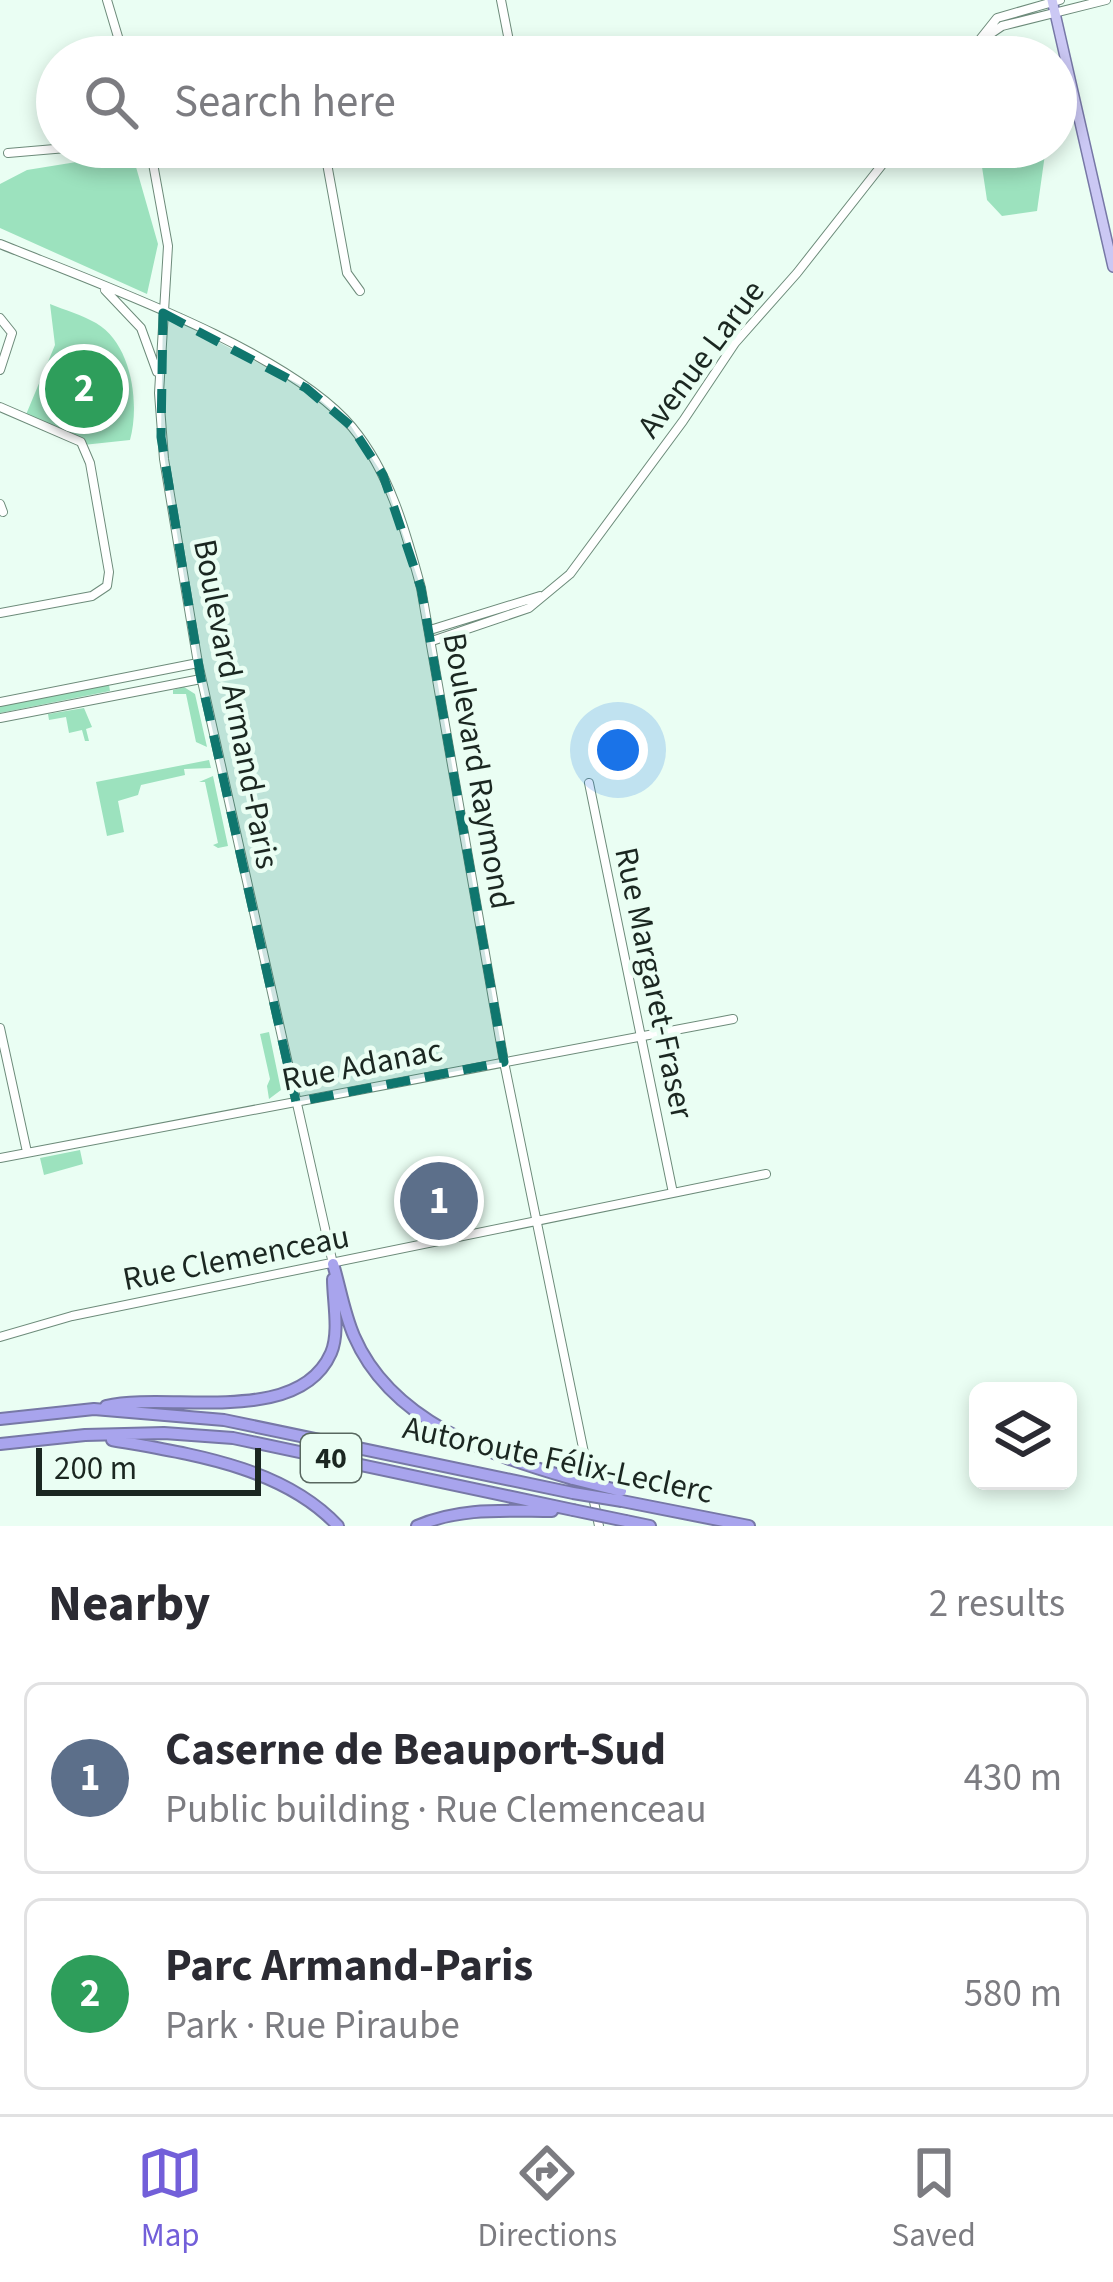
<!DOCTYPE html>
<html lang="en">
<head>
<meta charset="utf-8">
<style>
	body { margin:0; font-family:"Source Sans 3",sans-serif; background:#f2f2f3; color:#2b2b33 }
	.controls { position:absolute; right:36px; bottom:36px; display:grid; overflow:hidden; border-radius:18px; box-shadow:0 6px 18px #0003 }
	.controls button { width:108px; height:108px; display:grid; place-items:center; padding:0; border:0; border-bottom:3px solid #e1e1e2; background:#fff; color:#2b2b33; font:60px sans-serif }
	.scale { position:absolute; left:36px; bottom:30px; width:225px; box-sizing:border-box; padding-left:12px; border:6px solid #1b2721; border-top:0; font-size:33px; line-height:42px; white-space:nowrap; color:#1b2721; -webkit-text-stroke:9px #eafef3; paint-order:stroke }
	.you { position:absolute; left:618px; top:750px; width:42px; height:42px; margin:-30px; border:9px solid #fff; border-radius:50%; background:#1a73e8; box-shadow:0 0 0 18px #1a73e833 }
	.badge { display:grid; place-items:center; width:78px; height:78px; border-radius:50%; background:#725fd9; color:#fff; font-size:39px; font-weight:700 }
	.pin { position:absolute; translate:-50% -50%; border:6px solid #fff; box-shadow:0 3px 12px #0006 }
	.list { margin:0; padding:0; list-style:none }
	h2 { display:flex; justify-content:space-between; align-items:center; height:156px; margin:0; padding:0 48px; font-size:51px }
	h2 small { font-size:39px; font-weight:400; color:#7c7c81 }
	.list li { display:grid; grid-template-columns:78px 1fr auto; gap:36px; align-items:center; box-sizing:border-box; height:192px; margin:0 24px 24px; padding:0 24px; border:3px solid #e1e1e2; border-radius:18px }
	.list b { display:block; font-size:45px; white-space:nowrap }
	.list p { margin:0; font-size:39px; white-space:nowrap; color:#7c7c81 }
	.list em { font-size:39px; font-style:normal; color:#7c7c81 }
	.icon { flex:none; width:66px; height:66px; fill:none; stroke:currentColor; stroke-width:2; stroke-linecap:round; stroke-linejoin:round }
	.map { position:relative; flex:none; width:1113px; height:1526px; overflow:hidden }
	.search { position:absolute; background:#fff; box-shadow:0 6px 18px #0003; left:36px; right:36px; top:36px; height:132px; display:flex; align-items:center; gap:30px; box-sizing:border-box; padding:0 42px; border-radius:66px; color:#7c7c81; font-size:45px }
	.sheet { height:588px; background:#fff }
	nav { display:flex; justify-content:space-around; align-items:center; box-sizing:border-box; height:168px; border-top:3px solid #e1e1e2; background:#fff; font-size:33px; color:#7c7c81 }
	nav a { display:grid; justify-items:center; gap:6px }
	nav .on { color:#725fd9 }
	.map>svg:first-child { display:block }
	.green { fill:#9ce2be }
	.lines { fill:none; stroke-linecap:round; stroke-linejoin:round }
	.minor-casing { stroke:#6d8b7a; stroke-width:10 }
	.major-casing { stroke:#7778a6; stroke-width:12 }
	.highway-casing { stroke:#7778a6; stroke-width:14 }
	.minor { stroke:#fff; stroke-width:8 }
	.major { stroke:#cbc8f4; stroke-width:9 }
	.highway { stroke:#a8a4ed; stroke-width:10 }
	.highway-bridge-casing { stroke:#7778a6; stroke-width:14; stroke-linecap:butt }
	.highway-bridge { stroke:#a8a4ed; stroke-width:10 }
	.marked { fill:#0f766e; fill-opacity:0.2; stroke:#0f766e; stroke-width:9; stroke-dasharray:24 15; stroke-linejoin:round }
	.labels { text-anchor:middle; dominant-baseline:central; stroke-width:9; stroke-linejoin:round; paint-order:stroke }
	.shield { fill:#eafef3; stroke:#596860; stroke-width:3 }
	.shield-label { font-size:30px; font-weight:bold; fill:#1b2721 }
	.street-label { font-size:33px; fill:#1b2721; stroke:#eafef3 }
</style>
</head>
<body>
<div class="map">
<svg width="1113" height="1526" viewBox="0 0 1113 1526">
	<rect width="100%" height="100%" fill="#eafef3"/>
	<path class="green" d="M979,147H1046L1037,211L1002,216L987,200Z
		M132,153L158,244L147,294L0,228V184L27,170Z
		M50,304C65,310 82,315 96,323C132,344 140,404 130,440L83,445L25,417L55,345Z
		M109,685L110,691L0,713V706Z
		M184,687L195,694L207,747L196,742L186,694H173V690Z
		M84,708L92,727L86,729L89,741H85L82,730L69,733L66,717L49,720L48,714Z
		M209,760L211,768L184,769L185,775L141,785L138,795L118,801L124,832L107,836L96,782Z
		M213,776L228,846L218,848L213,845L218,843L205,782H199Z
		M269,1032L281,1090L269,1099L267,1086L270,1079L260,1034Z
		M80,1150L83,1164L44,1175L40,1158Z"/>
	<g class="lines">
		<g class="minor-casing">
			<path id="minor" d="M107,0L124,57
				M501,0L509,41L503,57
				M977,43L1002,26L1106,0
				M966,57L997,18L1060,0
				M150,147L168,246L159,393L164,459L198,663L333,1264
				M324,147L347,273L360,291
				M8,153L78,147
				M0,244C94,282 289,351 352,427C390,473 406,532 421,588L504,1062L599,1526
				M105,290L141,328L157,372
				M0,318L12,333L0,370
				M0,407L81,442L90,463L109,572L107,586L92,596L0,613
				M0,504L3,512
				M430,630L540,596
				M432,641L529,608L570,574L683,421L735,343L797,273L896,147
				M0,702L198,663
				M0,718L201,679
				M589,783L673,1193
				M0,1028L27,1152
				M0,1158L733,1019
				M0,1337L72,1316L766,1174"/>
		</g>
		<g class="major-casing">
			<path id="major" d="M1052,0L1113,267"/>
		</g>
		<g class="highway-casing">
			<path id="highway" d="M333,1264C340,1287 344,1313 354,1336C391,1422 489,1455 573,1479
				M106,1406C169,1391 298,1428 331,1353C340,1332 333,1301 333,1279
				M0,1419L94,1409L224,1420L573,1493
				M112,1440C189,1454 282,1466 338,1526
				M0,1444L85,1435L164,1433L233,1438L573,1510
				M622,1501L749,1526
				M626,1521L650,1526
				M417,1526C460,1507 506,1511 552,1511"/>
		</g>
		<use href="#minor" class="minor"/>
		<use href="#major" class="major"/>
		<use href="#highway" class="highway"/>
		<g class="highway-bridge-casing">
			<path id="highway-bridge" d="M573,1479L621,1491
				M573,1493L622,1501
				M573,1510L626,1521"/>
		</g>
		<use href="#highway-bridge" class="highway-bridge"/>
	</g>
	<path class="marked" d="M163,313L306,388L351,426L383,475L421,588L504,1062L296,1102L201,679L161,437Z"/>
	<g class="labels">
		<rect class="shield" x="301" y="1434" width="60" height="48" rx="9"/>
		<g class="shield-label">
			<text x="331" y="1458">40</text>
		</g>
		<g class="street-label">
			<text transform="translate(701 359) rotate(-53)">Avenue Larue</text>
			<text transform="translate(236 704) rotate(79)">Boulevard Armand-Paris</text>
			<text transform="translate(478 771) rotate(80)">Boulevard Raymond</text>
			<text transform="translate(654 983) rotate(78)">Rue Margaret-Fraser</text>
			<text transform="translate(362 1065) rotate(-11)">Rue Adanac</text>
			<text transform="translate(236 1258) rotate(-11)">Rue Clemenceau</text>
			<text transform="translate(558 1460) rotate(12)">Autoroute Félix-Leclerc</text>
		</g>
	</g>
</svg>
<div class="controls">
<button><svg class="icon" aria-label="layers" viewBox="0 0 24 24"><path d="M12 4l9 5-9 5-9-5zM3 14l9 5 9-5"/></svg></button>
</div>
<div class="scale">200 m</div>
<div class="you"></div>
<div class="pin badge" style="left:439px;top:1201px;background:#5c6f8a">1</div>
<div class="pin badge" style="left:84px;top:389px;background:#2e9e5b">2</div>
<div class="search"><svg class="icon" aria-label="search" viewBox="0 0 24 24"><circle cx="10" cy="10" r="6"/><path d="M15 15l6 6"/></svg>Search here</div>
</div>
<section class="sheet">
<h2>Nearby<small>2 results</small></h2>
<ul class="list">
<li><span class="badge" style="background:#5c6f8a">1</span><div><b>Caserne de Beauport-Sud</b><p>Public building · Rue Clemenceau</p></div><em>430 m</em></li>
<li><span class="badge" style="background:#2e9e5b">2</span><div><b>Parc Armand-Paris</b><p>Park · Rue Piraube</p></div><em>580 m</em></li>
</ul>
</section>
<nav>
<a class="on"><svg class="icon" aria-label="map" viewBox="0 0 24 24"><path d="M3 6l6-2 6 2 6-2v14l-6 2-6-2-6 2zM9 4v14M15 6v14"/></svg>Map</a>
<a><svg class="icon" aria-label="directions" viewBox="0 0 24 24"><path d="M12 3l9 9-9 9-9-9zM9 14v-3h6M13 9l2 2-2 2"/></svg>Directions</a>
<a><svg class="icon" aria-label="saved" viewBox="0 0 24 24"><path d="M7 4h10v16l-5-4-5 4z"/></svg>Saved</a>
</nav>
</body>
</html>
